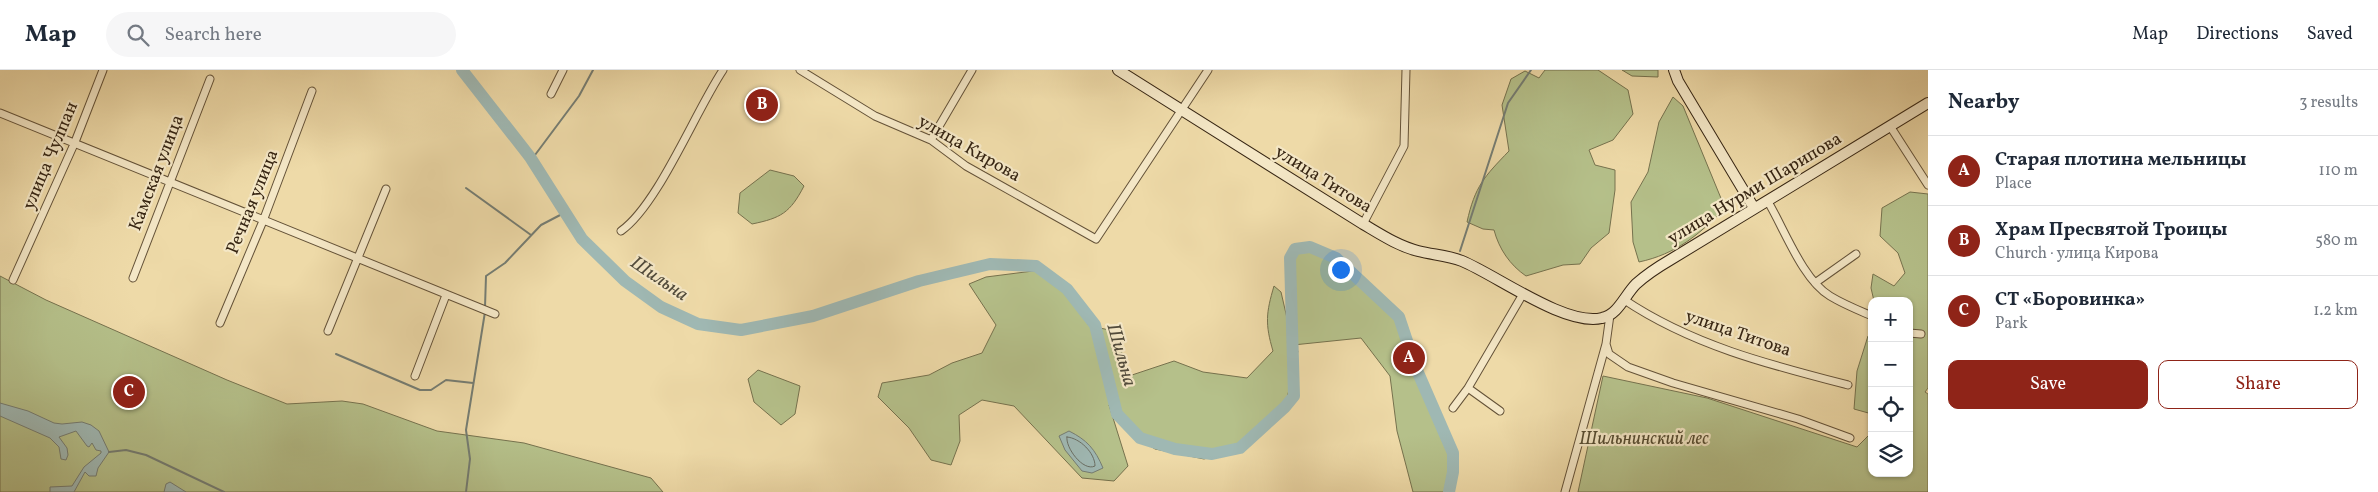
<!DOCTYPE html>
<html lang="en">
<head>
<meta charset="utf-8">
<style>
	body { margin:0; font-family:Vollkorn,serif; background:#f6f6f7; color:#1f2937 }
	.controls { position:absolute; right:15px; bottom:15px; display:grid; overflow:hidden; border-radius:10px; box-shadow:0 1px 4px #0004 }
	.controls button { width:45px; height:45px; display:grid; place-items:center; padding:0; border:0; border-bottom:1px solid #e0e1e3; background:#fff; color:#1f2937; font:25px sans-serif }
	.you { position:absolute; left:1340px; top:199px; width:18px; height:18px; margin:-12px; border:4px solid #fff; border-radius:50%; background:#1a73e8; box-shadow:0 0 0 8px #1a73e833 }
	.badge { display:grid; place-items:center; width:32px; height:32px; border-radius:50%; background:#8f2418; color:#fff; font-size:16px; font-weight:700 }
	.pin { position:absolute; translate:-50% -50%; border:2px solid #fff; box-shadow:0 1px 5px #0006 }
	.list { margin:0; padding:0; list-style:none }
	h2 { display:flex; justify-content:space-between; align-items:center; height:65px; margin:0; padding:0 20px; font-size:21px }
	h2 small { font-size:16px; font-weight:400; color:#747a83 }
	.list li { display:grid; grid-template-columns:32px 1fr auto; gap:15px; align-items:center; box-sizing:border-box; height:70px; padding:0 20px; border-top:1px solid #e0e1e3 }
	.list b { display:block; font-size:19px; white-space:nowrap }
	.list p { margin:0; font-size:16px; white-space:nowrap; color:#747a83 }
	.list em { font-size:16px; font-style:normal; color:#747a83 }
	.actions { display:flex; gap:10px; padding:15px 20px }
	.actions a { flex:1; padding:11px 0; border:1px solid #8f2418; border-radius:10px; text-align:center; font-size:18px; color:#8f2418 }
	.actions .main { background:#8f2418; color:#fff }
	.icon { flex:none; width:28px; height:28px; fill:none; stroke:currentColor; stroke-width:2; stroke-linecap:round; stroke-linejoin:round }
	.map { position:relative; flex:none; width:1928px; height:422px; overflow:hidden }
	header { display:flex; align-items:center; gap:30px; box-sizing:border-box; height:70px; padding:0 25px; background:#fff; border-bottom:1px solid #e0e1e3 }
	header strong { font-size:24px }
	nav { display:flex; gap:28px; margin-inline-start:auto; font-size:18px }
	.search { width:350px; height:45px; background:#f6f6f7; display:flex; align-items:center; gap:12px; box-sizing:border-box; padding:0 18px; border-radius:28px; color:#747a83; font-size:19px }
	main { display:flex }
	aside { flex:1; background:#fff }
	.map>svg:first-child { display:block }
	.green { fill:#b5c08a; stroke:#76724e }
	.water { fill:#9fb8b3; stroke:#757d73 }
	.lines { fill:none; stroke-linecap:round; stroke-linejoin:round }
	.shore { stroke:#6a6e63; stroke-width:1 }
	.stream { stroke:#757d73; stroke-width:2 }
	.river { stroke:#9fb8b3; stroke-width:12 }
	.street-casing { stroke:#645238; stroke-width:9 }
	.secondary-casing { stroke:#362513; stroke-width:12 }
	.street { stroke:#f4e7c6; stroke-width:7 }
	.secondary { stroke:#f4e7c6; stroke-width:10 }
	.labels { text-anchor:middle; dominant-baseline:central; stroke-width:4.5; stroke-linejoin:round; paint-order:stroke }
	.street-label { font-size:18px; fill:#362513; stroke:#f4e7c6 }
	.park-label { font-size:18px; font-style:italic; fill:#564c31; stroke:#f4e7c6 }
	.water-label { font-size:19px; font-style:italic; fill:#504a3b; stroke:#f4e7c6 }
</style>
</head>
<body>
<header>
<strong>Map</strong>
<div class="search"><svg class="icon" aria-label="search" viewBox="0 0 24 24"><circle cx="10" cy="10" r="6"/><path d="M15 15l6 6"/></svg>Search here</div>
<nav><a>Map</a><a>Directions</a><a>Saved</a></nav>
</header>
<main>
<div class="map">
<svg width="1928" height="422" viewBox="0 0 1928 422">
	<rect width="100%" height="100%" fill="#eedaa8"/>
	<filter id="stains"><feTurbulence type="fractalNoise" baseFrequency=".004" numOctaves="4"/><feColorMatrix values="0 0 0 0 .2 0 0 0 0 .09 0 0 0 0 .02 0 0 0 .5 -.17"/></filter>
	<radialGradient id="worn" r=".72"><stop offset=".6" stop-color="#630" stop-opacity="0"/><stop offset="1" stop-color="#630" stop-opacity=".3"/></radialGradient>
	<path class="green" d="M1545,0H1598L1628,20L1633,44L1613,70L1589,80L1595,95L1615,100V120L1609,163L1591,178L1580,194L1563,195L1526,206C1510,195 1499,179 1494,160L1483,159L1467,152C1475,116 1484,107 1509,81L1502,35L1511,9L1525,1L1539,8Z
		M1622,0H1658V7L1632,6Z
		M1673,27L1683,36L1725,138C1699,165 1676,184 1639,192L1633,172L1631,132L1648,102L1659,52Z
		M770,100L794,106L804,116C790,143 781,148 752,154L738,143L740,123Z
		M1910,122L1928,124V318L1925,322L1928,324V422H1578L1603,306L1707,328L1857,377L1872,362V403H1909V231H1874L1871,218L1873,204L1894,216L1905,203L1898,183L1880,166L1882,138Z
		M1310,177L1336,188L1399,247L1416,298L1453,383V402L1449,422H1413L1397,361L1390,306L1361,268L1293,275L1298,281L1285,337L1251,375L1204,389L1155,379L1130,363L1109,335L1128,396L1114,411L1082,408L1014,336L982,330L959,345L960,371L951,395L931,390L909,358L878,327L882,313L929,305L952,293L982,283L996,255L969,214L986,207L1041,200L1071,225L1089,256L1115,261L1129,306L1174,291L1203,302L1247,308L1273,281C1265,254 1266,243 1274,216L1281,222L1292,270L1290,188L1295,179Z
		M0,206L46,230L227,310L287,334L342,331L363,334L437,361L524,373L651,408L663,422H0Z
		M1868,266L1872,267V344L1854,339L1857,301Z
		M758,300L800,316L795,344L781,355L754,332L748,309Z"/>
	<path class="water" d="M0,333L28,341L54,353L62,354L82,352L91,355L99,361L109,382L98,398L96,406H89L85,402L74,422H50V417L72,416L84,397L101,383V381L96,380L92,373L89,377L87,376L76,361L59,367L67,378L68,385L66,390L61,389L59,377L50,368L0,346Z
		M1069,361C1087,370 1095,379 1103,398L1092,403L1082,401L1065,380L1059,366Z
		M170,412L186,422H164L166,414Z"/>
	<g class="lines">
		<path class="shore" d="M1067,367C1080,368 1095,383 1095,396C1083,402 1065,377 1067,367Z"/>
		<path class="stream" d="M532,89L579,26L593,0
			M466,118L531,165
			M1460,181L1508,33L1531,0
			M485,237L486,206L505,193L541,155L564,143
			M336,284L420,320H431L446,310L473,313
			M109,382L126,380L146,385L224,422
			M466,422L470,389L466,360L485,242"/>
		<path class="river" d="M462,0L530,87L582,169L625,211L661,237L698,254L741,260L813,246L919,211L990,194L1036,196L1067,219L1095,255L1117,344L1140,368L1175,379L1212,384L1240,378L1285,337L1294,326L1290,188L1295,179L1310,177L1336,188L1399,247L1416,298L1453,383V402L1449,422"/>
		<g class="street-casing">
			<path id="street" d="M800,0L875,46L931,70L966,96L1096,169L1208,0
				M551,24L563,0
				M0,43L495,244
				M1890,56L1928,115
				M931,70L972,0
				M1767,130C1784,158 1802,209 1830,226C1843,234 1858,240 1872,246
				M1363,154L1404,76L1406,0
				M621,161C658,135 695,42 723,0
				M133,208L210,9
				M13,210L75,72L103,0
				M1815,213L1856,184
				M1623,229C1691,275 1770,295 1848,315
				M220,253L263,151L312,21
				M328,261L386,119
				M1909,263L1921,264
				M1606,274L1609,284L1628,297L1673,313L1798,349L1850,368
				M415,306L446,225
				M1468,318L1500,341
				M1453,338L1468,318L1523,224
				M1565,422L1606,274L1610,245"/>
		</g>
		<g class="secondary-casing">
			<path id="secondary" d="M1118,0L1363,154C1380,164 1398,176 1418,181C1433,185 1447,185 1462,191C1496,205 1566,257 1602,248C1618,245 1625,225 1636,214C1646,205 1658,197 1670,190L1928,33
				M1674,0L1678,11L1754,138"/>
		</g>
		<use href="#street" class="street"/>
		<use href="#secondary" class="secondary"/>
	</g>
	<g class="labels">
		<g class="street-label">
			<text transform="translate(969 79) rotate(30)">улица Кирова</text>
			<text transform="translate(51 86) rotate(-67)">улица Чулпан</text>
			<text transform="translate(157 103) rotate(-69)">Камская улица</text>
			<text transform="translate(1323 110) rotate(32)">улица Титова</text>
			<text transform="translate(1755 119) rotate(-31)">улица Нурми Шарипова</text>
			<text transform="translate(253 132) rotate(-68)">Речная улица</text>
			<text transform="translate(1738 264) rotate(19)">улица Титова</text>
		</g>
		<g class="park-label">
			<text x="1644" y="369">Шильнинский лес</text>
		</g>
		<g class="water-label">
			<text transform="translate(659 209) rotate(34)">Шильна</text>
			<text transform="translate(1121 285) rotate(74)">Шильна</text>
		</g>
	</g>
	<rect width="100%" height="100%" filter="url(#stains)"/>
	<rect width="100%" height="100%" fill="url(#worn)"/>
</svg>
<div class="controls">
<button>+</button>
<button>−</button>
<button><svg class="icon" aria-label="locate" viewBox="0 0 24 24"><circle cx="12" cy="12" r="6"/><path d="M12 2v4M12 18v4M2 12h4M18 12h4"/></svg></button>
<button><svg class="icon" aria-label="layers" viewBox="0 0 24 24"><path d="M12 4l9 5-9 5-9-5zM3 14l9 5 9-5"/></svg></button>
</div>
<div class="you"></div>
<div class="pin badge" style="left:1409px;top:288px">A</div>
<div class="pin badge" style="left:762px;top:35px">B</div>
<div class="pin badge" style="left:129px;top:322px">C</div>
</div>
<aside>
<h2>Nearby<small>3 results</small></h2>
<ul class="list">
<li><span class="badge">A</span><div><b>Старая плотина мельницы</b><p>Place</p></div><em>110 m</em></li>
<li><span class="badge">B</span><div><b>Храм Пресвятой Троицы</b><p>Church · улица Кирова</p></div><em>580 m</em></li>
<li><span class="badge">C</span><div><b>СТ «Боровинка»</b><p>Park</p></div><em>1.2 km</em></li>
</ul>
<div class="actions"><a class="main">Save</a><a>Share</a></div>
</aside>
</main>
</body>
</html>
